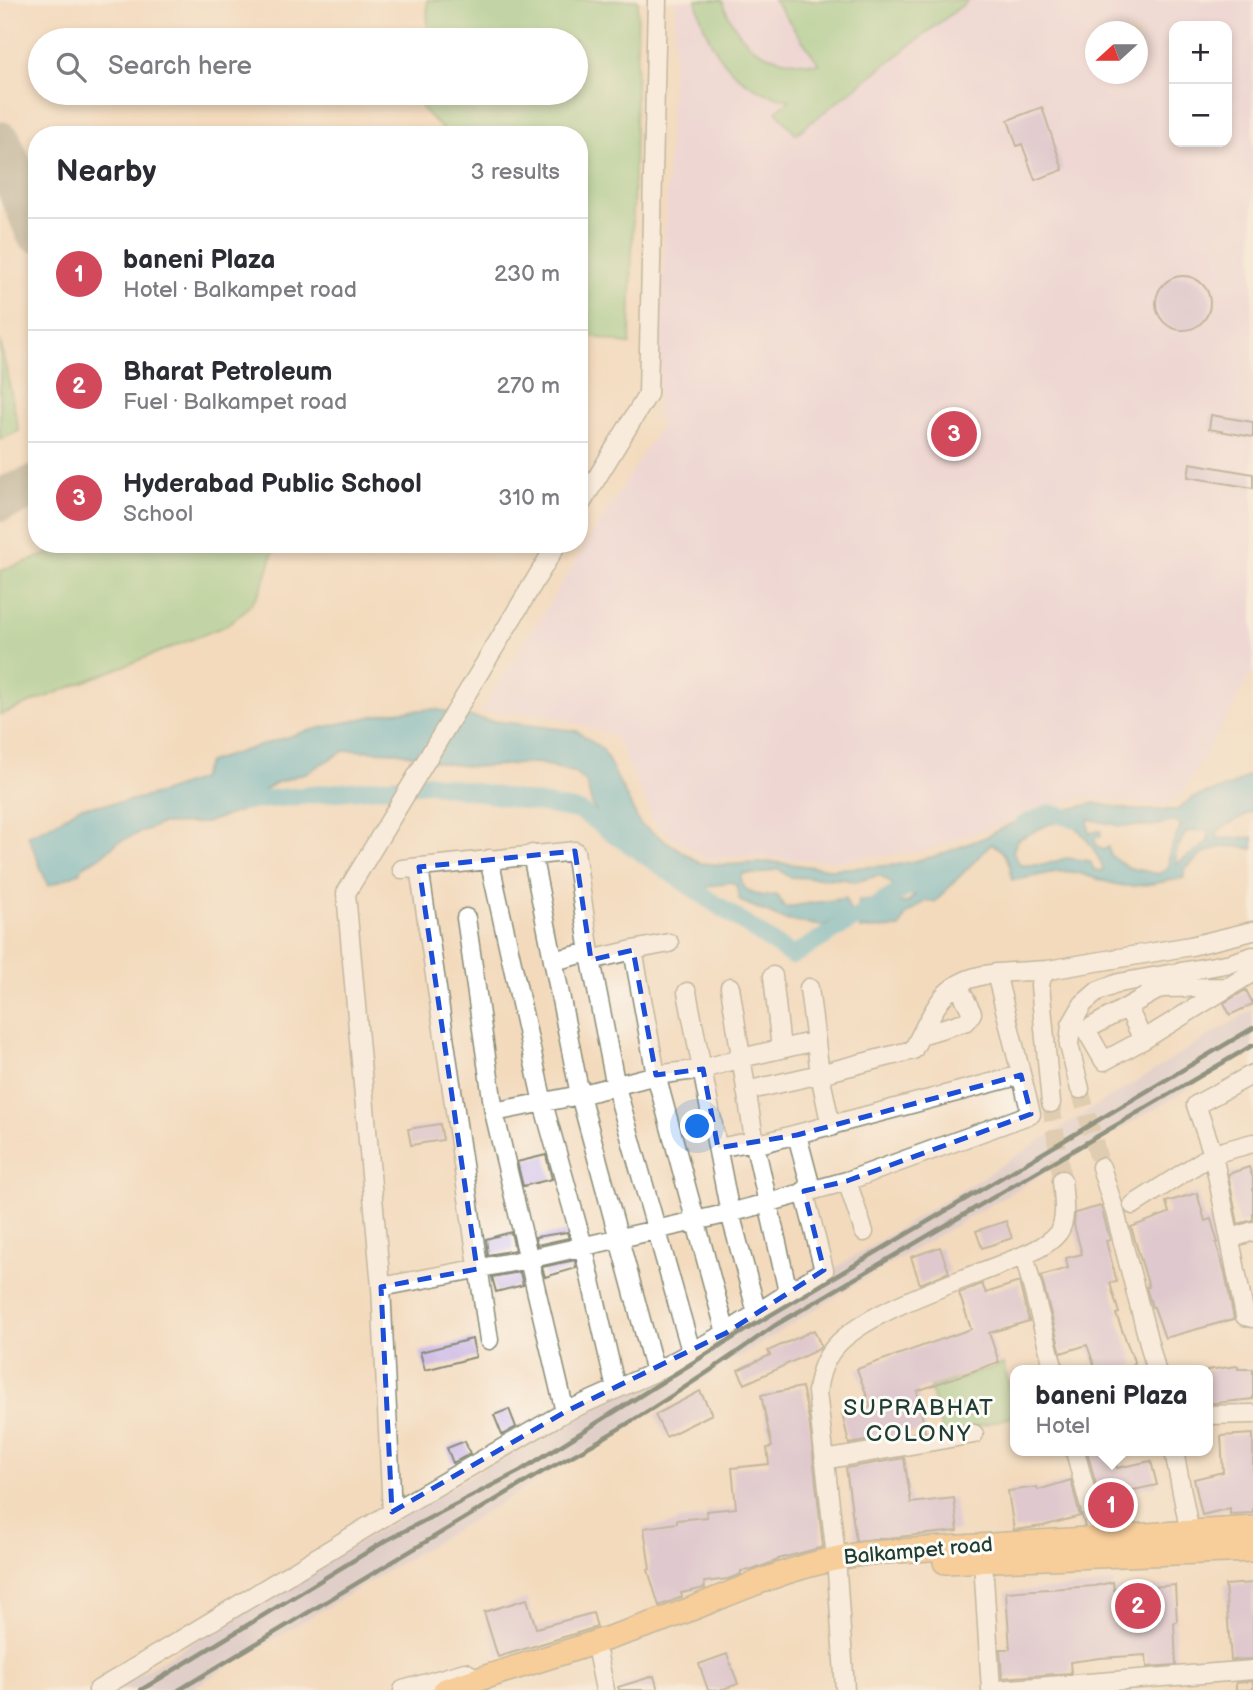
<!DOCTYPE html>
<html lang="en">
<head>
<meta charset="utf-8">
<style>
	body { margin:0; font-family:"Balsamiq Sans",sans-serif; background:#f2f2f3; color:#2b2b33 }
	.controls { position:absolute; right:21px; top:21px; display:grid; overflow:hidden; border-radius:14px; box-shadow:0 4px 10px #0003 }
	.controls button { width:63px; height:63px; display:grid; place-items:center; padding:0; border:0; border-bottom:2px solid #e1e1e2; background:#fff; color:#2b2b33; font:35px sans-serif }
	.compass { position:absolute; left:1085px; top:21px; width:63px; height:63px; border-radius:50%; background:#fff; box-shadow:0 4px 10px #0003; rotate:249deg }
	.you { position:absolute; left:698px; top:1127px; width:24px; height:24px; margin:-18px; border:5px solid #fff; border-radius:50%; background:#1a73e8; box-shadow:0 0 0 10px #1a73e833 }
	.badge { display:grid; place-items:center; width:46px; height:46px; border-radius:50%; background:#d1495b; color:#fff; font-size:23px; font-weight:700 }
	.pin { position:absolute; translate:-50% -50%; border:4px solid #fff; box-shadow:0 2px 7px #0006 }
	.popup { position:absolute; left:1010px; top:1365px; width:203px; height:91px; box-sizing:border-box; display:grid; place-content:center; border-radius:14px; background:#fff; filter:drop-shadow(0 2px 5px #0005); font-size:23px; white-space:nowrap; color:#7c7c81 }
	.popup b { font-size:26px; color:#2b2b33 }
	.popup::after { content:''; position:absolute; left:50%; top:100%; margin-left:-14px; border:14px solid transparent; border-top-color:#fff }
	.list { margin:0; padding:0; list-style:none }
	h2 { display:flex; justify-content:space-between; align-items:center; height:91px; margin:0; padding:0 28px; font-size:30px }
	h2 small { font-size:23px; font-weight:400; color:#7c7c81 }
	.list li { display:grid; grid-template-columns:46px 1fr auto; gap:21px; align-items:center; box-sizing:border-box; height:112px; padding:0 28px; border-top:2px solid #e1e1e2 }
	.list b { display:block; font-size:26px; white-space:nowrap }
	.list p { margin:0; font-size:23px; white-space:nowrap; color:#7c7c81 }
	.list em { font-size:23px; font-style:normal; color:#7c7c81 }
	.icon { flex:none; width:38px; height:38px; fill:none; stroke:currentColor; stroke-width:2; stroke-linecap:round; stroke-linejoin:round }
	.map { position:relative; flex:none; width:1253px; height:1690px; overflow:hidden }
	.search { position:absolute; background:#fff; box-shadow:0 4px 10px #0003; left:28px; top:28px; width:560px; height:77px; display:flex; align-items:center; gap:18px; box-sizing:border-box; padding:0 24px; border-radius:38px; color:#7c7c81; font-size:26px }
	.panel { position:absolute; background:#fff; box-shadow:0 4px 10px #0003; left:28px; top:126px; width:560px; height:427px; border-radius:28px }
	.map>svg:first-child { display:block }
	.built { fill:#e9d2ed; fill-rule:evenodd }
	.industrial { fill:#c9bfd7 }
	.green { fill:#88cd87; stroke:#54855e; stroke-width:2 }
	.water { fill:#51b7cf; stroke:#387a82; stroke-width:2; fill-rule:evenodd }
	.lines { fill:none; stroke-linecap:round; stroke-linejoin:round }
	.canal { stroke:#51b7cf; stroke-width:18 }
	.taxiway { stroke:#898c78; stroke-width:44 }
	.building { fill:#c8b2e2 }
	.minor-tunnel { stroke:#c9bba2; stroke-width:18; stroke-dasharray:18 9; stroke-linecap:butt }
	.minor-casing { stroke:#898c78; stroke-width:21 }
	.major-casing { stroke:#898c78; stroke-width:26 }
	.minor { stroke:#fff; stroke-width:18 }
	.major { stroke:#fcbd6f; stroke-width:23 }
	.rail { stroke:#1f3d34; stroke-width:4.5 }
	.marked { fill:none; stroke:#1d4ed8; stroke-width:5; stroke-dasharray:14 9; stroke-linejoin:round }
	.labels { text-anchor:middle; dominant-baseline:central; stroke-width:6; stroke-linejoin:round; paint-order:stroke }
	.street-label { font-size:21px; fill:#1f3d34; stroke:#fdfcf7 }
	.neighbourhood-label { font-size:23px; letter-spacing:2px; fill:#1f3d34; stroke:#fdfcf7 }
</style>
</head>
<body>
<div class="map">
<svg width="1253" height="1690" viewBox="0 0 1253 1690">
	<rect width="100%" height="100%" fill="#fdfcf7"/>
	<filter id="ink" filterUnits="userSpaceOnUse"><feTurbulence type="fractalNoise" baseFrequency=".0143" numOctaves="2"/><feDisplacementMap in="SourceGraphic" scale="14" xChannelSelector="R" yChannelSelector="G"/><feConvolveMatrix kernelMatrix="1 2 1 2 8 2 1 2 1" color-interpolation-filters="sRGB"/></filter>
	<filter id="wash" filterUnits="userSpaceOnUse"><feTurbulence type="fractalNoise" baseFrequency=".00686" numOctaves="4" result="noise"/><feDisplacementMap in="SourceGraphic" scale="28" xChannelSelector="R" yChannelSelector="G"/><feGaussianBlur stdDeviation="1.57" result="paint"/><feColorMatrix in="noise" values="0 0 0 0 0 0 0 0 0 0 0 0 0 0 0 0 0 1.4 0 .05"/><feComposite in="paint" operator="in"/></filter>
	<g filter="url(#wash)">
		<rect width="100%" height="100%" fill="#f3dabd"/>
		<path class="built" d="M676,0H1253V671L1187,788L1176,799L1164,806L1081,797L920,852L832,861L744,857L705,859L656,825L615,736L546,714L481,712L663,422L656,418ZM1174,26H1227V142H1174ZM1096,32H1138V74H1096Z"/>
		<path class="industrial" d="M1253,1009V1051L862,1280L650,1413L189,1690H113L567,1418L650,1383Z"/>
		<path class="green" d="M427,0H638L630,345L579,333V135L447,134L422,109L426,93H576V40H428Z
			M696,0H722C741,51 767,62 819,64L774,0H969L796,134L776,111L790,100C736,90 708,51 696,0Z
			M0,340L19,431L0,440Z
			M77,544H275C264,585 262,602 225,626L0,715V571Z
			M1003,1364L1015,1405V1416L943,1436L930,1388Z"/>
		<path class="water" d="M434,709L486,720L577,731L603,750L640,824L700,863L724,865L772,862L831,869L897,865L936,856L986,837L1011,824L1094,803L1132,810H1177L1192,798L1231,786L1253,773V811L1220,829L1217,833L1218,839L1253,837V849C1224,842 1204,848 1184,871V878C1165,881 1145,887 1125,886C1106,884 1088,874 1072,872C1053,869 1032,879 1012,880C1011,864 1006,850 991,844L935,902L925,901L905,916L900,928L860,929L861,923L855,920L847,927L842,918L823,926L785,920L740,901L736,885L731,882L699,888L644,846L606,822L593,808L586,782L573,772L537,763L474,767L443,763L399,752L346,750L307,772L276,783L255,796L249,808L205,823L160,824L118,842L100,857L83,866L79,873L48,886L28,835L46,828L80,807L124,802L161,793L200,779L208,762L303,732L391,712ZM1062,819C1076,820 1103,859 1103,871L1094,870L1090,861L1066,858L1044,865H1020L1013,852L1017,840L1049,824L1061,822ZM1088,819L1121,826H1152L1175,821L1181,826L1170,850L1168,868L1158,874L1130,868L1111,856L1108,847L1103,850L1097,846L1094,839L1101,835L1100,831L1089,833ZM1207,830L1209,840L1201,848L1176,864V851L1186,832ZM779,869L789,877L844,879L855,882L880,875L904,893L915,895L907,903L859,900L858,909L851,913L845,898C825,902 805,903 785,908L777,895L762,896L745,889L741,880L742,874H758Z"/>
		<g class="lines">
			<path class="canal" d="M231,803L428,783L580,811L792,956L921,879
				M1023,825L1050,813L1075,819"/>
			<path class="taxiway" d="M0,143L37,231
				M0,500L37,486"/>
		</g>
		<g id="blocks">
			<path class="building" d="M1042,107L1063,170L1035,180L1022,144L1017,146L1008,120Z
				M1156 303a27 27 0 1 1 54 0a27 27 0 1 1-54 0Z
				M1211,415L1253,422V437L1209,429Z
				M1190,463L1253,474V488L1188,477Z
				M1246,990L1253,1004L1230,1015L1224,1003Z
				M440,1124L443,1140L411,1145L408,1129Z
				M546,1155L552,1179L523,1186L517,1162Z
				M1249,1167L1253,1178V1220L1238,1224L1228,1174Z
				M1197,1193L1205,1221L1211,1219L1218,1243H1216L1225,1272L1234,1319L1165,1338L1154,1307H1152L1146,1287H1149L1131,1227L1169,1213L1166,1202Z
				M1101,1206L1110,1240L1106,1241L1117,1282L1110,1283L1119,1313L1116,1314L1135,1364L1119,1370H1096L1087,1345L1061,1353L1041,1276L1068,1268L1066,1258L1082,1254L1074,1225L1075,1213Z
				M1006,1221L1012,1238L982,1248L976,1231Z
				M511,1232L515,1250L488,1255L486,1239Z
				M567,1232L569,1238L537,1245L535,1237Z
				M940,1247L949,1272L920,1284L911,1257Z
				M575,1260L576,1268L545,1277L542,1267Z
				M520,1272L523,1285L496,1292L492,1277Z
				M1019,1282L1029,1321L989,1333L999,1362L917,1391L925,1431L849,1444L842,1413L871,1407L857,1369L971,1329L959,1293L982,1284L986,1293Z
				M814,1330L821,1346L819,1349L745,1384L738,1370L770,1355L768,1351Z
				M472,1339L476,1357L425,1370L420,1352Z
				M1238,1366V1369H1253V1399L1207,1404V1370Z
				M802,1387L809,1419L823,1547L778,1559V1560L752,1570L741,1571V1574L728,1579L704,1582L705,1588L681,1593L682,1597L659,1606L648,1570L650,1569L644,1528L677,1523V1520L707,1517L706,1511L736,1508L732,1468L769,1464L767,1448L772,1447L761,1395Z
				M700,1391L712,1414L666,1437L655,1415Z
				M509,1409L516,1427L502,1435L494,1415Z
				M1253,1434V1513L1230,1514V1508L1202,1515L1194,1479L1223,1472L1221,1436Z
				M465,1441L470,1454L453,1463L447,1448Z
				M1087,1451H1112L1117,1468L1151,1461L1157,1485L1124,1492L1130,1516L1106,1523Z
				M904,1458L911,1503L954,1498L958,1531L856,1541L846,1468Z
				M1071,1480L1080,1516L1043,1526L1014,1530L1008,1491L1037,1487L1038,1490Z
				M1113,1582L1114,1590L1175,1585L1177,1622H1174L1176,1665L1147,1667L1146,1655L1100,1658L1070,1662L1071,1673L1002,1678L1000,1649H1010L1006,1592L1094,1586Z
				M1253,1583V1659L1231,1660L1225,1585Z
				M527,1599L536,1628L593,1613L597,1627L498,1657L484,1612Z
				M727,1654L738,1684L720,1690H708L699,1664Z
				M654,1676L658,1690H619L618,1687Z
				M1253,1681V1690H1236V1683Z"/>
		</g>
	</g>
	<g filter="url(#ink)">
		<use href="#blocks" fill-opacity="0" stroke="#898c78" stroke-width="2"/>
		<g class="lines">
			<path class="minor-tunnel" d="M1080,1089L1101,1167
				M1051,1103L1062,1180"/>
			<g class="minor-casing">
				<path id="minor" d="M579,507L648,394L657,0
					M532,854L580,1095L655,1372
					M489,859L543,1103L583,1246L616,1389
					M419,867L489,1340
					M402,869L575,851L591,960L616,1087L691,1351
					M466,918L494,1112L565,1412
					M633,950L669,943
					M591,960L633,950L656,1075L726,1333
					M553,961L590,952
					M773,976L781,1049
					M730,987L755,1145L788,1292
					M1227,987L1161,988L1086,1030L1104,1061L1143,1040L1253,972
					M809,988L820,1074L913,1050C922,1033 931,1012 943,997C967,968 1013,973 1048,970
					M687,992L730,1213L757,1313
					M1128,1008L1143,1040
					M921,1035L967,1021L972,1013L958,985
					M1253,1074L1196,1105L1213,1154L1245,1316L1253,1318
					M1080,1089L1069,1045L1071,1025L1083,1004L1098,991L1119,983L1231,963L1253,956
					M746,1091L820,1074L831,1127
					M1051,1103L1040,985L1042,977L1048,970L1191,946L1253,931
					M494,1112L580,1095L656,1075L703,1069L741,1058L816,1041
					M755,1145L1021,1075
					M718,1148L754,1141
					M1101,1167L1115,1212L1156,1370
					M847,1181L864,1232
					M1133,1205L1213,1154L1253,1143
					M1230,1239L1253,1231
					M1024,1255L1054,1370
					M381,1287L528,1259L730,1213L847,1181L1031,1114L996,973
					M1207,1415L1253,1414
					M1075,1451L1098,1538
					M1174,1451L1192,1544
					M824,1460L974,1434
					M392,1512L565,1412L655,1372L726,1333L824,1270L804,1191L811,1188L797,1135
					M983,1561L991,1690
					M598,1656L605,1690
					M98,1690L392,1512L381,1287L346,893L557,544
					M403,1690L465,1672L476,1678
					M845,1690L836,1557L817,1392C819,1377 822,1364 831,1352C857,1314 957,1282 1002,1264C1020,1257 1046,1248 1058,1233C1068,1220 1063,1196 1062,1180
					M998,1690L1253,1670"/>
			</g>
			<g class="major-casing">
				<path id="major" d="M945,1562L1253,1550
					M445,1690C518,1666 592,1645 665,1619C735,1593 792,1563 868,1553L1253,1528"/>
			</g>
			<use href="#minor" class="minor"/>
			<use href="#major" class="major"/>
			<path class="rail" d="M141,1690L387,1540L520,1471L737,1335L1253,1028
				M179,1690L542,1472C623,1430 700,1379 774,1326L1253,1045"/>
		</g>
	</g>
	<path d="M0 0H1253V1690H0ZM575,851L591,960L633,950L656,1075L703,1069L718,1148L797,1135L1021,1075L1031,1114L847,1181L804,1191L824,1270L726,1333L565,1412L392,1512L381,1287L477,1269L419,867Z" fill="#f3dabd" fill-opacity=".55" fill-rule="evenodd"/>
	<path class="marked" d="M575,851L591,960L633,950L656,1075L703,1069L718,1148L797,1135L1021,1075L1031,1114L847,1181L804,1191L824,1270L726,1333L565,1412L392,1512L381,1287L477,1269L419,867Z"/>
	<g class="labels">
		<g class="street-label">
			<text transform="translate(918 1551) rotate(-5)">Balkampet road</text>
		</g>
		<g class="neighbourhood-label">
			<text x="919" y="1408">SUPRABHAT<tspan x="919" dy="26">COLONY</tspan></text>
		</g>
	</g>
</svg>
<div class="controls">
<button>+</button>
<button>−</button>
</div>
<svg class="compass" viewBox="-18 -18 36 36"><path d="M0-13l5 13h-10z" fill="#e53935"/><path d="M0 13l5-13h-10z" fill="#7c7c81"/></svg>
<div class="you"></div>
<div class="pin badge" style="left:1111px;top:1505px">1</div>
<div class="popup"><b>baneni Plaza</b>Hotel</div>
<div class="pin badge" style="left:1138px;top:1606px">2</div>
<div class="pin badge" style="left:954px;top:434px">3</div>
<div class="search"><svg class="icon" aria-label="search" viewBox="0 0 24 24"><circle cx="10" cy="10" r="6"/><path d="M15 15l6 6"/></svg>Search here</div>
<section class="panel">
<h2>Nearby<small>3 results</small></h2>
<ul class="list">
<li><span class="badge">1</span><div><b>baneni Plaza</b><p>Hotel · Balkampet road</p></div><em>230 m</em></li>
<li><span class="badge">2</span><div><b>Bharat Petroleum</b><p>Fuel · Balkampet road</p></div><em>270 m</em></li>
<li><span class="badge">3</span><div><b>Hyderabad Public School</b><p>School</p></div><em>310 m</em></li>
</ul>
</section>
</div>
</body>
</html>
